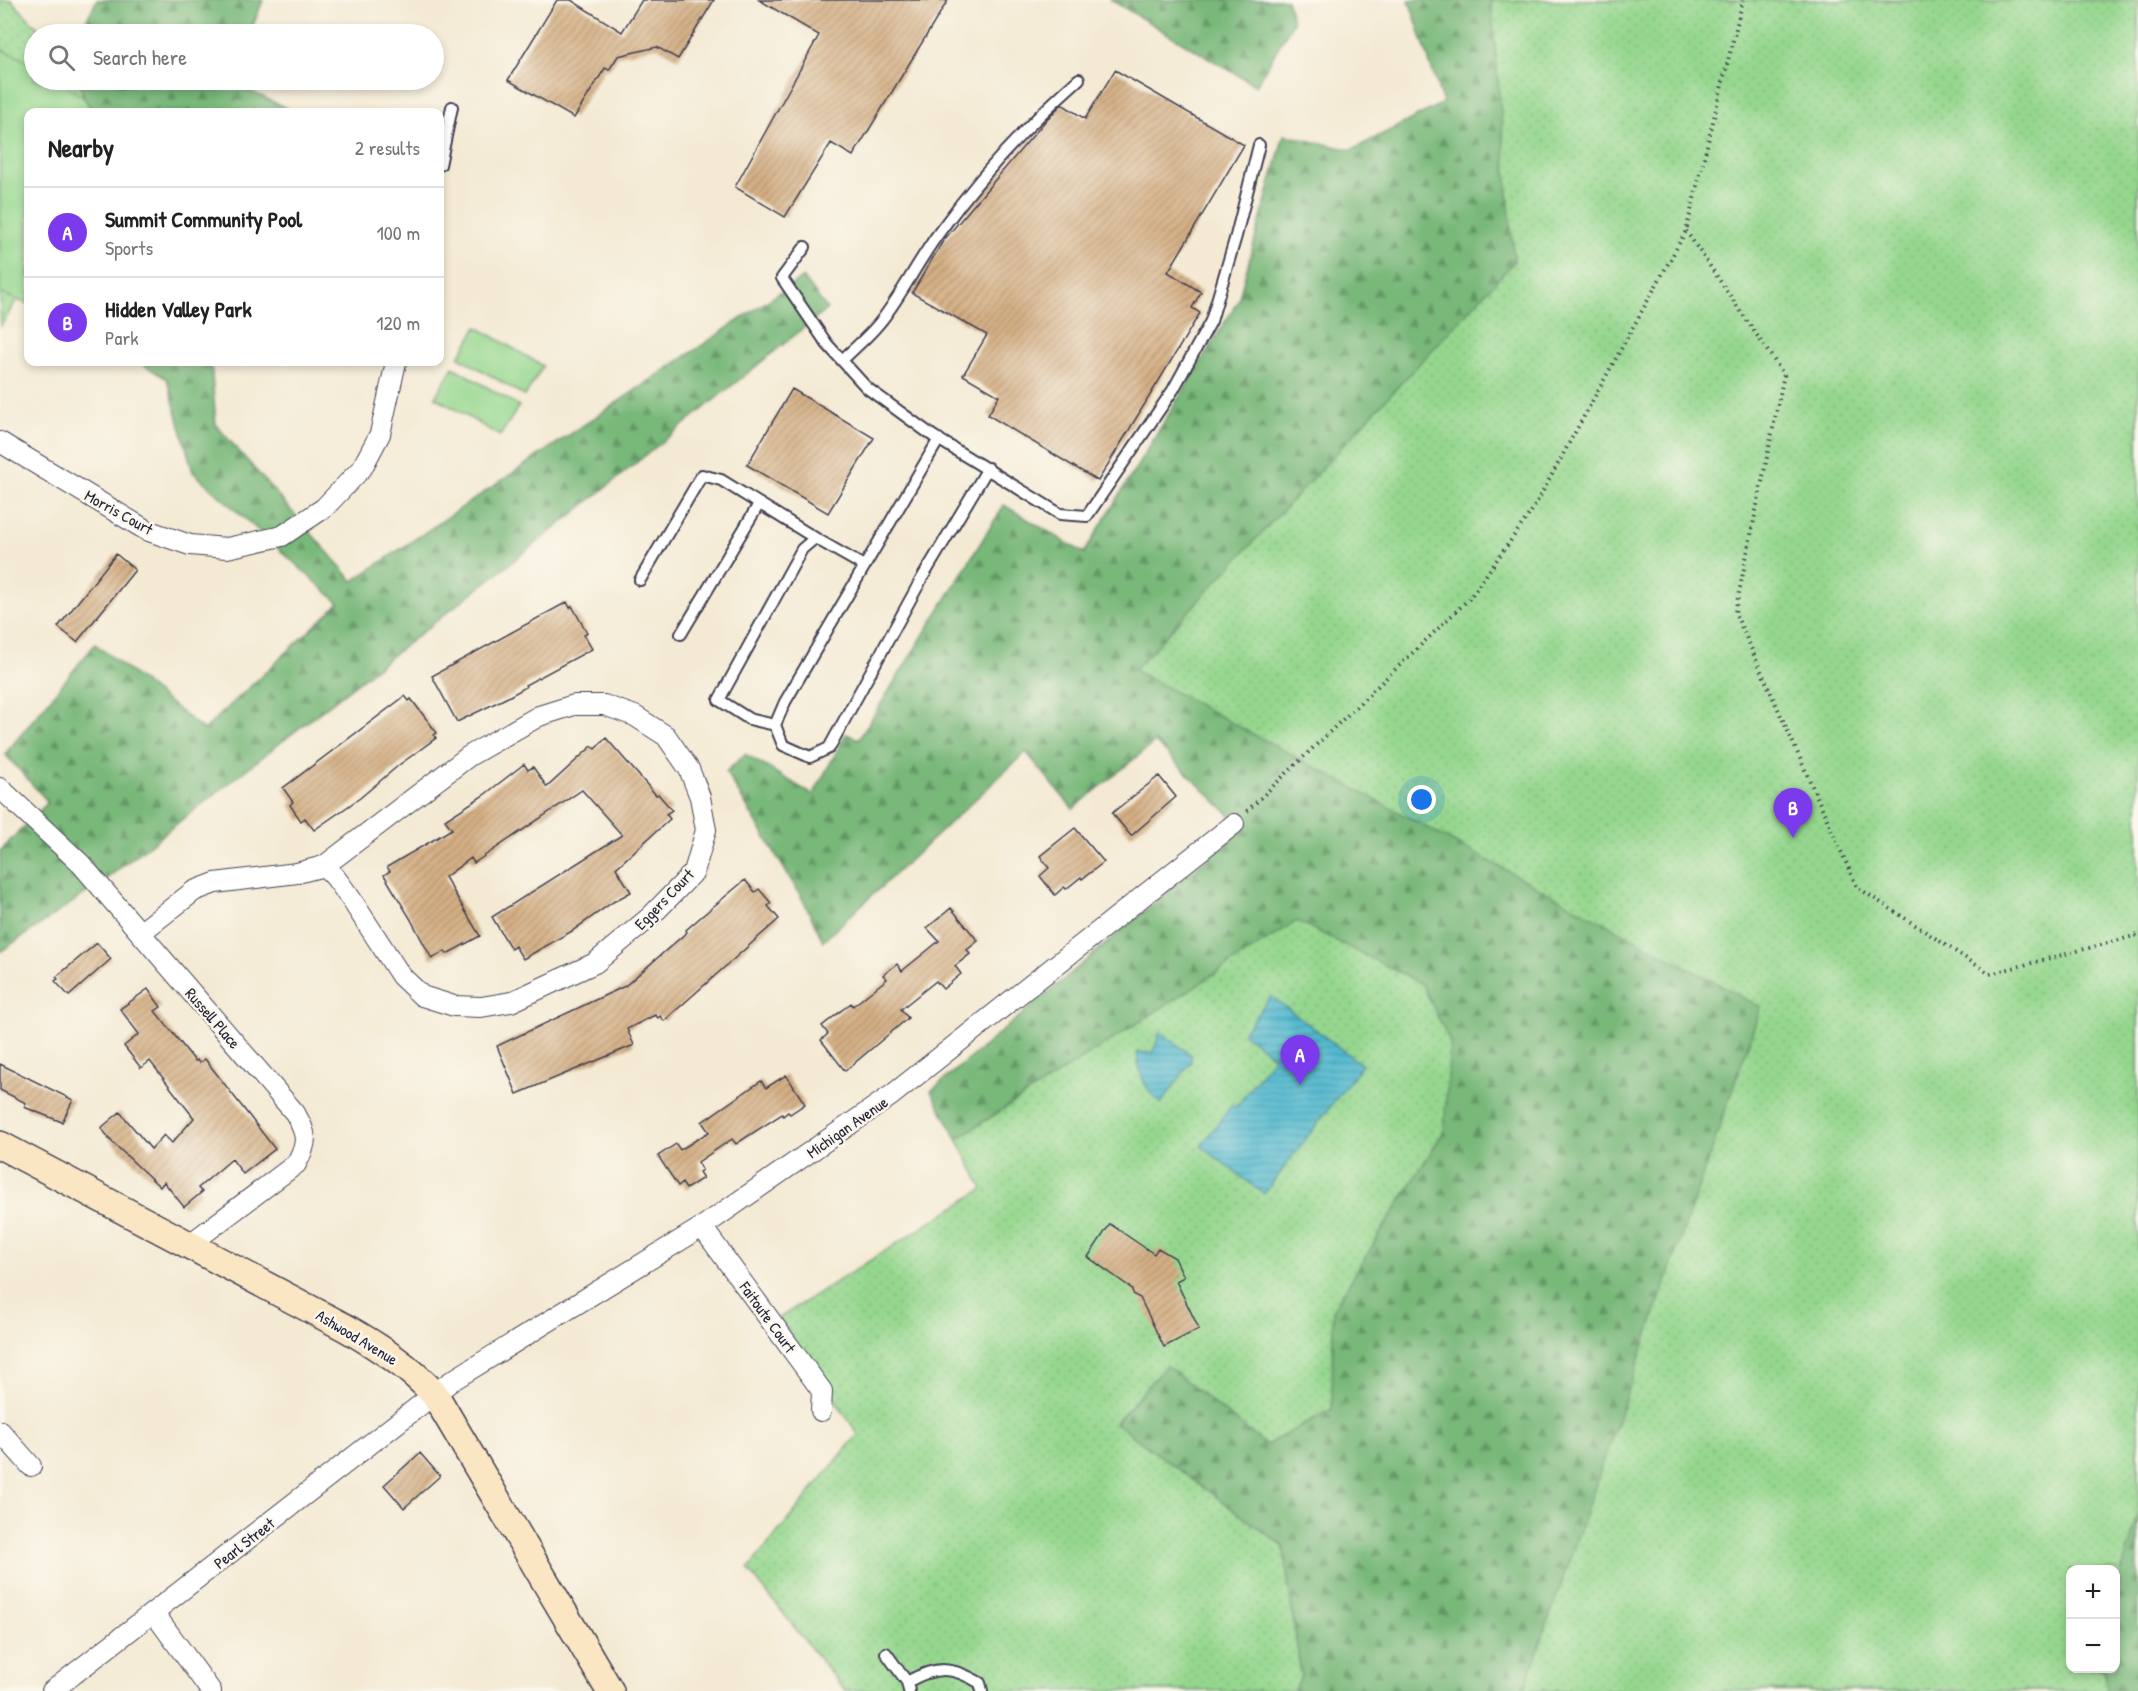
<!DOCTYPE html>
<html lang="en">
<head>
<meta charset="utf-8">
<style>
	body { margin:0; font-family:"Patrick Hand",sans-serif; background:#f6f6f6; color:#222 }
	.controls { position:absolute; right:18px; bottom:18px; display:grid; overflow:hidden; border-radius:12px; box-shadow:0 3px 9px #0003 }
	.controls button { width:54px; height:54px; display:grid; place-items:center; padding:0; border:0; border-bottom:2px solid #e0e0e0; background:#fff; color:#222; font:30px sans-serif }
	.you { position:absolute; left:1422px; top:800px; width:21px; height:21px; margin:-15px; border:4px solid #fff; border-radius:50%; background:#1a73e8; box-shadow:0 0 0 9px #1a73e833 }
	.badge { display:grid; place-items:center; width:39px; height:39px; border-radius:50%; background:#7c3aed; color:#fff; font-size:20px; font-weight:700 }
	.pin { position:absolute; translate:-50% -50px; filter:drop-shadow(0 2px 3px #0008) }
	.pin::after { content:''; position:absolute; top:32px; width:21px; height:18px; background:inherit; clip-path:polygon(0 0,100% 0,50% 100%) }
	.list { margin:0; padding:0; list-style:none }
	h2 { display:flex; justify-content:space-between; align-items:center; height:78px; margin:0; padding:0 24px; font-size:26px }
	h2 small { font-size:20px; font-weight:400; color:#767676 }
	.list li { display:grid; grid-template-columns:39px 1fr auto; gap:18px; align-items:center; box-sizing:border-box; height:90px; padding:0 24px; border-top:2px solid #e0e0e0 }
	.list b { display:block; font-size:22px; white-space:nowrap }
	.list p { margin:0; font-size:20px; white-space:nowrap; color:#767676 }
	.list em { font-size:20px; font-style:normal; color:#767676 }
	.icon { flex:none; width:33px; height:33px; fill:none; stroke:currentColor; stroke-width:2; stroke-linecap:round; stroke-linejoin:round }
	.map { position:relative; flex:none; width:2138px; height:1691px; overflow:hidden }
	.search { position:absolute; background:#fff; box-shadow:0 3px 9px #0003; left:24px; top:24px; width:420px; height:66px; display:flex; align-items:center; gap:15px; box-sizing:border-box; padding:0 21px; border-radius:33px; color:#767676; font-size:22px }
	.panel { position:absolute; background:#fff; box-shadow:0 3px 9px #0003; left:24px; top:108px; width:420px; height:258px; border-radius:12px }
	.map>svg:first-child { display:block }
	.forest { fill:url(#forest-firs); stroke:#4d6d5a; stroke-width:1.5; fill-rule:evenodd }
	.park { fill:url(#park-dots); stroke:#5c7c64; stroke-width:1.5 }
	.garden { fill:#95d78e; stroke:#5c7c64; stroke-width:1.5 }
	.water { fill:url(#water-rules); stroke:#3a6e85; stroke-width:1.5 }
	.building { fill:url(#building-hatch) }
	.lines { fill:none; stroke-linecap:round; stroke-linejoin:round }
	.lane-casing { stroke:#424052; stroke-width:14 }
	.street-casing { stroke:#424052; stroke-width:22 }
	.secondary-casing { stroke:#424052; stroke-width:30 }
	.path { stroke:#424052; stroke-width:4; stroke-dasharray:1.5 4.5; stroke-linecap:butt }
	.lane { stroke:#fff; stroke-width:10 }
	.street { stroke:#fff; stroke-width:20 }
	.secondary { stroke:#fbe6c4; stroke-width:27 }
	.labels { text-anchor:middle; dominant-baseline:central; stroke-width:5; stroke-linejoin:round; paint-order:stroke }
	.street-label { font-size:16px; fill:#22223b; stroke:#fbf7ec }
</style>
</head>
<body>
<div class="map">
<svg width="2138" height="1691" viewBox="0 0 2138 1691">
	<defs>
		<pattern id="forest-firs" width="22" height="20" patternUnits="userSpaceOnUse" patternTransform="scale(1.5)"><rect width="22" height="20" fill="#78b879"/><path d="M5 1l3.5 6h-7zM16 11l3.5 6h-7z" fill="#629564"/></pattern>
		<pattern id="park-dots" width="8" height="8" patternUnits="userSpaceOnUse" patternTransform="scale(1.5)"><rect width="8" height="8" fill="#95d78e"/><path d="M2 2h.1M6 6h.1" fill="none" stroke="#80b87b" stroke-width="1.8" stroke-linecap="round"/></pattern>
		<pattern id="water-rules" width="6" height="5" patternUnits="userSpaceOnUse" patternTransform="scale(1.5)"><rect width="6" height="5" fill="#52bacf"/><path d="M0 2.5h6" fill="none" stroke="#4497a9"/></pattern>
		<pattern id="building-hatch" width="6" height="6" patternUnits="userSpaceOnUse" patternTransform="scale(1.5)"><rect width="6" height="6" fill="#d5b085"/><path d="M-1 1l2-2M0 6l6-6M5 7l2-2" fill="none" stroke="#ac8f6e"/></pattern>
	</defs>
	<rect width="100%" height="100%" fill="#fbf7ec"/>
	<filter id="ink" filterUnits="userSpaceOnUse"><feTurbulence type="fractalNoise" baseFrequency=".0167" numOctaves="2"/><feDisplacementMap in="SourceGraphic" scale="12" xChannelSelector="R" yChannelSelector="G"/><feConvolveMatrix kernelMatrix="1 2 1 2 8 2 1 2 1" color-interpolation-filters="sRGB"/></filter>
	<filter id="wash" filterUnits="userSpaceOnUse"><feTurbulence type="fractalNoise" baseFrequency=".008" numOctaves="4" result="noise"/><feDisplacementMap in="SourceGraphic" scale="24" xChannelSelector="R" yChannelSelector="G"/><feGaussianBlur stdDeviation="1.35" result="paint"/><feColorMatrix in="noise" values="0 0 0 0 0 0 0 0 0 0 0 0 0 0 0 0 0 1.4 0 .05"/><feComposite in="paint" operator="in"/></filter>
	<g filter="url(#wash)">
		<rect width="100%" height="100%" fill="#f4ead4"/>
		<path class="forest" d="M97,0H263L250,34H79Z
			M1111,0H1287L1293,22L1256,86Z
			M1409,0H2138V1691H1294L1301,1676L1283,1546L1115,1423L1166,1365L1266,1445L1332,1409L1333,1309L1444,1131L1297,921L957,1139L931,1091L1243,828L1155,742L1073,809L1026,752L823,941L802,898L726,772L745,754L813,795L846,734L859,739L1004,505L1084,553L1238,301L1284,135L1352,150L1443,103ZM2070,1570H2116V1668H2070Z
			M79,80H232L231,82L295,112H93L84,98Z
			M803,277L827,309L558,526L101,883L0,952V851L48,802L5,754L95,644L204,730L339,603L193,472L167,379L139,362H211L216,425L353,581Z"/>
		<path class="park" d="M0,0H11L40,30L47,34H34V80H79L84,98L93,112H28V304L17,300L0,327Z
			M1491,0H2138V1515L2116,1591V1570H2070V1668L2104,1669L2108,1691H1524L1761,1007L1134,670L1514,262Z
			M1297,921L1422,984L1450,1042L1444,1131L1333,1309L1332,1409L1266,1445L1166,1365L1115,1423L1283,1546L1301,1676L1294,1691H845L748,1569L858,1434L779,1318L983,1189L957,1139Z"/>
		<path class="garden" d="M0,49L34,64V80H57L84,98L93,112H28V304L0,293Z
			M477,327L543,366L525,396L459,357Z
			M453,367L519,406L500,436L435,397Z"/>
		<path class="water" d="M1271,996L1362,1065L1264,1194L1201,1146L1232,1105L1236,1107L1274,1057L1243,1033Z
			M1160,1032L1191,1055V1062L1161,1104C1144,1089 1139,1073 1137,1052L1153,1053Z"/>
		<g id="blocks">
			<path class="building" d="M557,0H571L622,32L642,0H714L678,59L657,47L618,56L609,70L605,68L574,118L508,80Z
				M759,0H948L853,156L831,143L785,217L735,187L819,35Z
				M1115,70L1244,145L1168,272L1201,292L1192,308L1200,313L1098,481L988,415L999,396L963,375L987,335L912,293L943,241L1047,119L1062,104L1085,119Z
				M792,389L874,438L828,513L747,465Z
				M116,554L135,570L77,642L58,627Z
				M567,602L570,608L572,606L587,633L584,635L592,649L525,685L526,687L508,697L457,722L432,676Z
				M405,696L409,701L411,699L437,733L434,735L436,738L399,765L360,798L314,830L305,818L301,821L290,805L293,802L283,788Z
				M606,738L656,795L658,794L672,810L666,814L670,819L616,868L631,892L613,902L572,931L523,959L515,946L511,949L492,917L622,835L582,790L474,863L471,858L445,877L480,936L447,954L445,951L432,959L410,918L384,875L390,871L387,867L452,829L445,820L484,795L524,764L528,770L533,767L547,787L592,746L595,749Z
				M1159,776L1176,797L1131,836L1112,813Z
				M1075,828L1104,862L1082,879L1081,877L1066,889L1064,887L1055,895L1040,876L1049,868L1040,856Z
				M745,880L755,892L759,889L771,903L768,906L779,919L664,1021L660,1016L658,1018L655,1015L627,1029L634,1045L517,1094L497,1046L625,986L687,932L686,930L702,916Z
				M951,908L978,941L967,950L970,954L955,966L961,974L943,989L936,981L901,1009L908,1018L845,1071L821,1040L828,1034L822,1026L851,1003L853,1006L887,979L883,975L897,964L902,971L939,941L927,928Z
				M97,943L111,959L69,996L55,981L58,979L56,977Z
				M148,989L161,1007L155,1011L195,1061L197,1060L199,1063L205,1059L275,1149L243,1174L232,1159L198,1188L202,1192L184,1207L164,1182L160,1187L109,1139H110L101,1128L120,1112L151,1149L164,1135L172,1143L194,1118L150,1061L141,1068L124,1046L139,1034L120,1009Z
				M0,1064L73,1100L62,1122L24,1107L26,1103L0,1090Z
				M786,1075L805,1104L790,1114L788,1112L783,1116L782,1114L736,1144L732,1139L698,1162L702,1170L699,1172L703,1178L686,1189L682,1183L678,1186L658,1156L676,1144L680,1150L709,1132L702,1122L761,1081L766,1088Z
				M1110,1224L1154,1254L1158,1248L1175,1258L1184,1277L1176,1281L1199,1329L1164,1347L1140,1298L1134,1295L1131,1288L1088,1257Z
				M420,1453L440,1476L404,1508L384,1485Z"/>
		</g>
	</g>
	<g filter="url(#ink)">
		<use href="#blocks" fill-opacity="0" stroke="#424052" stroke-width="1.5"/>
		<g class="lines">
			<g class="lane-casing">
				<path id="lane" d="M440,165L452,107
					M805,247L782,278L827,344L867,388L933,436L1060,514L1087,516L1173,390L1211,321L1236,236L1259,145
					M842,360C855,348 870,335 881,321C903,293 919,259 941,230C981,175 1028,124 1079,79
					M939,439L785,702L775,725L783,745L810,757L829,748L921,580L988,468
					M640,580L702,475L721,480L815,538
					M681,634L759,504
					M775,725L749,719L719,700L802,549L815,538L864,566
					M886,1653L907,1682L909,1691
					M907,1682C936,1666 952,1666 980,1683L982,1691"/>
			</g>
			<g class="street-casing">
				<path id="street" d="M0,442L146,530L190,545L227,548L282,536L324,508L362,468L380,434L396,362
					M0,788L81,864L295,1113C307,1135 309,1141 296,1164L190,1244
					M140,933L194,891L215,883L297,873L324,866L469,756L539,716L574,705H604L635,716L666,736L689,769L700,797L706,830L694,872L650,917L595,963L511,1002L481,1007L454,1006L422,996L401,976L351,899L335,877L324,866
					M702,1227L822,1391L821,1411
					M0,1431L31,1466
					M154,1613L211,1691
					M52,1691L450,1382L702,1227L892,1095L1234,824"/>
			</g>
			<g class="secondary-casing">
				<path id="secondary" d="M0,1145L346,1328C379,1347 410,1367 435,1395L610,1691"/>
			</g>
			<path class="path" d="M1686,231L1784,375L1735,612L1857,887L1990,974L2138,935
				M1247,811L1469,599L1533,509L1686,231L1743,0"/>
			<use href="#lane" class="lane"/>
			<use href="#street" class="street"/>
			<use href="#secondary" class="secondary"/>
		</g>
	</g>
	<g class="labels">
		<g class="street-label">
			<text transform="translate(119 512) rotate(29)">Morris Court</text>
			<text transform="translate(664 899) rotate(-46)">Eggers Court</text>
			<text transform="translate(213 1018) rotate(49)">Russell Place</text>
			<text transform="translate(847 1127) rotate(-35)">Michigan Avenue</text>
			<text transform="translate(768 1317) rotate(54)">Faitoute Court</text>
			<text transform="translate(357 1337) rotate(31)">Ashwood Avenue</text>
			<text transform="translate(244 1543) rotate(-38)">Pearl Street</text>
		</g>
	</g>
</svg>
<div class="controls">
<button>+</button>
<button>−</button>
</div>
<div class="you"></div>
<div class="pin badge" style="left:1300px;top:1085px">A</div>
<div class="pin badge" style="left:1793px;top:838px">B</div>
<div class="search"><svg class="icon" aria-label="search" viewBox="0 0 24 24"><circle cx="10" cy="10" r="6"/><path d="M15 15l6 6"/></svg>Search here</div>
<section class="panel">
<h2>Nearby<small>2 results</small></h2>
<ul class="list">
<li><span class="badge">A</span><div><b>Summit Community Pool</b><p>Sports</p></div><em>100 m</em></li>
<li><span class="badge">B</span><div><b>Hidden Valley Park</b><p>Park</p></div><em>120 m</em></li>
</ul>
</section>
</div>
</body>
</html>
